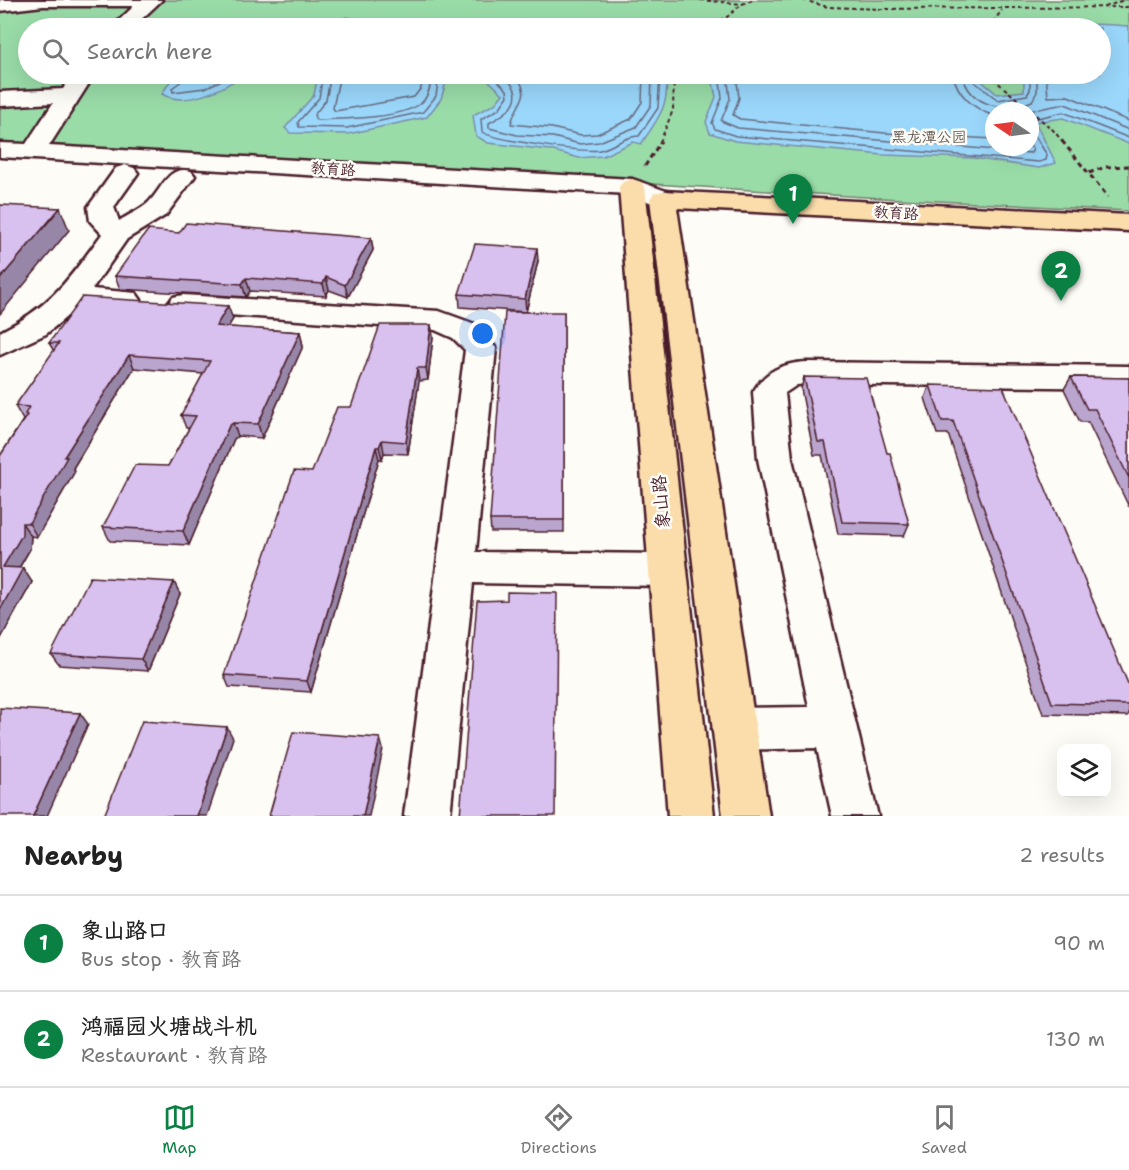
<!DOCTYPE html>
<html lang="en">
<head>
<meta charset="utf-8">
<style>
	body { margin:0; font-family:"Shantell Sans","LXGW WenKai TC",sans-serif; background:#f2f2f2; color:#222 }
	.controls { position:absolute; right:18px; bottom:18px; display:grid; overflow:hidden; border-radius:12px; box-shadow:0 6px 24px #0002 }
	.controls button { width:54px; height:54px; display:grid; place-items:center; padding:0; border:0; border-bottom:2px solid #e0e0e0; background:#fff; color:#222; font:30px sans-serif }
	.compass { position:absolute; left:985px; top:102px; width:54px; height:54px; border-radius:50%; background:#fff; box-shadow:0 6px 24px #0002; rotate:283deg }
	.you { position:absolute; left:483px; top:334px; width:21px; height:21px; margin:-15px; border:4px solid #fff; border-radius:50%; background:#1a73e8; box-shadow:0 0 0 9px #1a73e833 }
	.badge { display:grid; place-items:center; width:39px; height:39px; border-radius:50%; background:#0b8043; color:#fff; font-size:20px; font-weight:700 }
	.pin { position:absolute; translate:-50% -50px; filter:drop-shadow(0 2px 3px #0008) }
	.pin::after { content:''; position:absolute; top:32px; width:21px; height:18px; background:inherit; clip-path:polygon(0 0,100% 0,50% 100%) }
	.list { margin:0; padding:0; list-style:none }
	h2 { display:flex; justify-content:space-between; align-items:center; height:78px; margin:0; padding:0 24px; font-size:26px }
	h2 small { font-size:20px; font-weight:400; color:#767676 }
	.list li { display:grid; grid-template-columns:39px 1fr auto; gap:18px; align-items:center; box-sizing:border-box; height:96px; padding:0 24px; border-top:2px solid #e0e0e0 }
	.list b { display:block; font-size:22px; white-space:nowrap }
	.list p { margin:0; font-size:20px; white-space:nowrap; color:#767676 }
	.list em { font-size:20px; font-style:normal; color:#767676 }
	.icon { flex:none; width:33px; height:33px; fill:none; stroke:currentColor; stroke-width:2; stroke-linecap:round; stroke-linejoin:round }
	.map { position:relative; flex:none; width:1129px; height:816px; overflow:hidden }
	.search { position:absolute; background:#fff; box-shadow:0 6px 24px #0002; left:18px; right:18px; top:18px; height:66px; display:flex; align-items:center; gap:15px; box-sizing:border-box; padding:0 21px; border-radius:33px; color:#767676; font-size:22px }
	.sheet { height:270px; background:#fff }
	nav { display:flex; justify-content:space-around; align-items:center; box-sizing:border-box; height:84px; border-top:2px solid #e0e0e0; background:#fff; font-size:16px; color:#767676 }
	nav a { display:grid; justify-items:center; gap:3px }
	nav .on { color:#0b8043 }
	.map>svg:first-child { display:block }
	.green { fill:#99dca8; stroke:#727e6a; stroke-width:1.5; fill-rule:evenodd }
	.water { fill:#9ad7fb; stroke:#7a8da8; stroke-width:1.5; fill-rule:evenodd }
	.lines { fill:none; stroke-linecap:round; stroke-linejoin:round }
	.shore { stroke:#6a697e; stroke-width:1.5 }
	.minor-casing { stroke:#4a1f2b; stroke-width:5 }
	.major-casing { stroke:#4a1f2b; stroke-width:5 }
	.path-far1 { stroke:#4a1f2b; stroke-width:2; stroke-dasharray:4 3; stroke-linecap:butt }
	.path { stroke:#4a1f2b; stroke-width:3; stroke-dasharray:5 4; stroke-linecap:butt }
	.minor { fill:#fdfcf7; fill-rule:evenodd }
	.major { fill:#fbddab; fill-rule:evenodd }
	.wall { fill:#baa5ce; stroke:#4a1f2b; stroke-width:1.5 }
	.shaded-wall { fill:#9786a7; stroke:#4a1f2b; stroke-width:1.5 }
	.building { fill:#d8c0ef; stroke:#4a1f2b; stroke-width:1.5 }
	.labels { text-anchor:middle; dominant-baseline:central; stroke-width:5; stroke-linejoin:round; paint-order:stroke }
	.far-park-label { font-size:15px; fill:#625850; stroke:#fdfcf7 }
	.far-street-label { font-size:15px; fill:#4a1f2b; stroke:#fdfcf7 }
	.street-label { font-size:18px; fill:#4a1f2b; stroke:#fdfcf7 }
</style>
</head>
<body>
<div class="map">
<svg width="1129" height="816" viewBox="0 0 1129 816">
	<rect width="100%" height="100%" fill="#fdfcf7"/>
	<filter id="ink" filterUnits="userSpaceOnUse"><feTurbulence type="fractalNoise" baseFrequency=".0167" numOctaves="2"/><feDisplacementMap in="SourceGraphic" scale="12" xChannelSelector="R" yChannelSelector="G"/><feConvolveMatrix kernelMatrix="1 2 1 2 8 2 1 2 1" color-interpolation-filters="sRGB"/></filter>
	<g filter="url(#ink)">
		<path class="green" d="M0,0H1129V211L881,198L0,144ZM28,28H1100V74H28ZM994,111H1030V147H994Z"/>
		<path class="water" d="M347,17L357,19L368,27L417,21L436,28H329L338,20Z
			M562,19L575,27L593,28H487L490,24C512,18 538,22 562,19Z
			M1029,21C1062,25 1096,23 1129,26V144L1063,118L1035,122L1056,163L1039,168L973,158L883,155L735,141L710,133L706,122L716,97L711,74H973L997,94L1024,91V74H1100V28H1010L1013,23ZM994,111H1030V147H994Z
			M183,74H244C224,89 186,108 162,94L170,81Z
			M313,74H444L447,79L441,99L427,117L348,134L290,133L285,128L314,95L318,75Z
			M492,74H665C672,103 656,122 641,144L633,142L603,156L579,158L550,150L488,143L476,136L473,115L495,104L503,94L488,80Z"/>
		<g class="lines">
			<path class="shore" d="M496,28L559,25L565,28
				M184,74L183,80L172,88L173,92L205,88L234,74
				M323,74L319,98L298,122L299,127L347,128L423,112L436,96L439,74
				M331,74L326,100L314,115L316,120C343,119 398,119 420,104C429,97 431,85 432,74
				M340,74L333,108L335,111L414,97L421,88L423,74
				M497,74V80L507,90L508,96L499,109L481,119L482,132C493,140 586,153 600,150C614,147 624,136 639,136L658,108L660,74
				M504,74C507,80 513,84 515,90C520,106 500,117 489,123V128L517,135L553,137L580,144L599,142L636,127L651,105L652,74
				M514,74C535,97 516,101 511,124L552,128L581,135L597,134L631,119L642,102L643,74
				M719,74L722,98L712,123L715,129L736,136L1039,162L1046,160L1047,155L1030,128
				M727,74L730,99L721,121L738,128L1031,153L1033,150L1030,144
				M736,74L739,98L733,115L740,119L885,133L994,139
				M953,74C957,95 974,109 994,116
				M962,74C970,107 1005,113 1032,101L1037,92V74
				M970,74L972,80L998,100L1027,95L1030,90V74
				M1046,74L1048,97L1068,96L1129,121
				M1028,111L1065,104L1129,130
				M1030,120L1063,112L1129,138"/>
			<g class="minor-casing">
				<path id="minor" d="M0,0H162L132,28H111L134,6H43L0,11Z
					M73,74H95L49,146L632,179L672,193L676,199L672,205L663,207L628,194L0,157V143L26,144L53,103L0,106V92L63,89Z
					M125,165L134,168L138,173L114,207L119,221C128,215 140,210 148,203C163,189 167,165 191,171L195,176L166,215L127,239L92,289L136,293L141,300L136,307L126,309L78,307L46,334L0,355V332C52,306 69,279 102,234L90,221L88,207L116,168Z
					M183,295L439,311L475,324L496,348L476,552L668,554L682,559L687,570L682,581L668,586L473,583L450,816H404L465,350L453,338L435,330L173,311L168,304L173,297Z
					M807,362L1129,366V388L807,384L797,385L785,393L792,459L878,816H832L817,748L734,750L718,744L712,729L718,714L734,708L809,707L758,459L753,392C765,371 783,363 807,362Z"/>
			</g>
			<g class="major-casing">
				<path id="major" d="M632,179L641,182L645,187L714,816H668L619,187L623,182Z
					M663,191L1129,215V231L677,208L769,816H723L650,199L654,193Z"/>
			</g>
			<path class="path-far1" d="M700,0L742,4L753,0
				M803,0L828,7L881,9L1129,7
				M1105,7L1124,0
				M700,28L727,17L742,4
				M989,28L1002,10
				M988,74L1053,130L1063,142
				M660,142L673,110L674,74"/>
			<path class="path" d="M1062,141L1108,197
				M645,166L661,141
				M1089,173L1105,167L1129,166"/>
			<use href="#minor" class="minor"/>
			<use href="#major" class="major"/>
		</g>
		<path class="wall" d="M179,233L371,238L373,250L348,297L329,290L326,296L250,291L246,297L120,289L115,276Z
			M538,261L526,312L460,307L459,294Z
			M564,312V532H491L490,520Z
			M233,319L228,327L300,332L303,346L262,438L238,436L234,439L189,545L110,541L103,527L168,466L189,428H186L181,415L203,374L134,368L73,468L75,471L37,537L31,536L30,549L19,568L32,582L0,640V456L23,420L15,406L54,351L49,343Z
			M431,325L433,337L428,380L419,381L408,454L384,453L382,459H379L311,692L229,687L224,675L312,472L351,407Z
			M804,377L887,453L909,524L904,536L838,534L822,455H814L801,389Z
			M1071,377L1129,378V507L1088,422H1080L1064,389Z
			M930,385L1129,686V714L1127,716L1043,714L948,434H937L925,398Z
			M174,582L180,594L148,671L59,665L51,654Z"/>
		<path class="shaded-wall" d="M60,208L69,230L0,314V279Z
			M371,238L373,250L348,297L345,285Z
			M537,248L538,261L526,312L525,299Z
			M326,277L329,290L326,296L323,284Z
			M246,278L250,291L246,297L242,284Z
			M228,306L233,319L221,339L216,326Z
			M431,325L433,337L428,380L426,368Z
			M300,332L303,346L262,438L258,424Z
			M129,355L134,368L73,468L75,471L37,537L29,523L64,457Z
			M417,368L419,381L408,454L406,442Z
			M233,423L238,436L234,439L189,545L183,531L229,426Z
			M382,440L384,453L382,459L379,447Z
			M376,447L379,459L311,692L307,681Z
			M22,523L31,536L30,549L12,580L3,567Z
			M23,568L32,582L0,640V610Z
			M174,582L180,594L148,671L141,659Z
			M80,713L88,724L47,816H33Z
			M227,727L233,738L207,816H197Z
			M380,738L383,749L369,816H363Z"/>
		<path class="building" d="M0,205L60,208L0,279Z
			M186,223L371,238L345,285L326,277L323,284L246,278L242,284L115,276L148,230L179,233Z
			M475,244L537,248L525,299L459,294Z
			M82,297L228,306L216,326L300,332L258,424L233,423L229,426L183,531L103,527L135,465L168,466L196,416L181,415L210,361L129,355L64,457H67L29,523H22V535L3,567L23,568L0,610V456L27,415L25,414L29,407L15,406L59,343H49Z
			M505,312H564V520H490Z
			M380,325H431L426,368H417L406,442L382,440L379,447H376L307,681L224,675L294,471L312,472L337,407H351Z
			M804,377L866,378L887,453H890L909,524L842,522L825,442H818Z
			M1071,377L1129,378V478L1095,409H1087Z
			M930,385L1003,387L1129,686V705L1052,703L953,421H942Z
			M90,577L174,582L141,659L51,654Z
			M507,592L557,593L555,816H460L477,601L507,600Z
			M0,708L80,713L33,816H0Z
			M142,721L227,727L197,816H104Z
			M293,732L380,738L363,816H269Z"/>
	</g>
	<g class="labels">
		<g class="far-park-label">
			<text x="929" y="137">黑龙潭公园</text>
		</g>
		<g class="far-street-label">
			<text transform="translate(333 169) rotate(3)">教育路</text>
			<text transform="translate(896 213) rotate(3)">教育路</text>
		</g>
		<g class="street-label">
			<text transform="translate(661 502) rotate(-95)">象山路</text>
		</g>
	</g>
</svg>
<div class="controls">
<button><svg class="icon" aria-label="layers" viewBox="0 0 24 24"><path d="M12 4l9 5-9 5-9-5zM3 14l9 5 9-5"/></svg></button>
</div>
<svg class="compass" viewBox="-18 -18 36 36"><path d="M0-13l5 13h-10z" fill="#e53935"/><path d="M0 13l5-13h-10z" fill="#767676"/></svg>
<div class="you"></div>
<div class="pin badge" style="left:793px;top:224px">1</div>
<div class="pin badge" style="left:1061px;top:301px">2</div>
<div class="search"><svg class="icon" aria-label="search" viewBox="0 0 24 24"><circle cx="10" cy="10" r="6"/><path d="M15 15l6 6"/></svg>Search here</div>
</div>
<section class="sheet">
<h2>Nearby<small>2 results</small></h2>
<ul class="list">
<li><span class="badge">1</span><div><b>象山路口</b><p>Bus stop · 教育路</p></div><em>90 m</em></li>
<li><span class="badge">2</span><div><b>鸿福园火塘战斗机</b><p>Restaurant · 教育路</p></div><em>130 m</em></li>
</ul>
</section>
<nav>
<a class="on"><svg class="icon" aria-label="map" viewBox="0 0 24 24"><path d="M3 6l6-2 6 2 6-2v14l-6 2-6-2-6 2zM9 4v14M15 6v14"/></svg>Map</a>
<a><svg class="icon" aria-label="directions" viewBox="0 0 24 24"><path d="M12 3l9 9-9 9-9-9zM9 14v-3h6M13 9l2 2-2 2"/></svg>Directions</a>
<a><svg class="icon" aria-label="saved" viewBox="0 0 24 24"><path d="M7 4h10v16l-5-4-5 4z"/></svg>Saved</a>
</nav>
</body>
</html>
